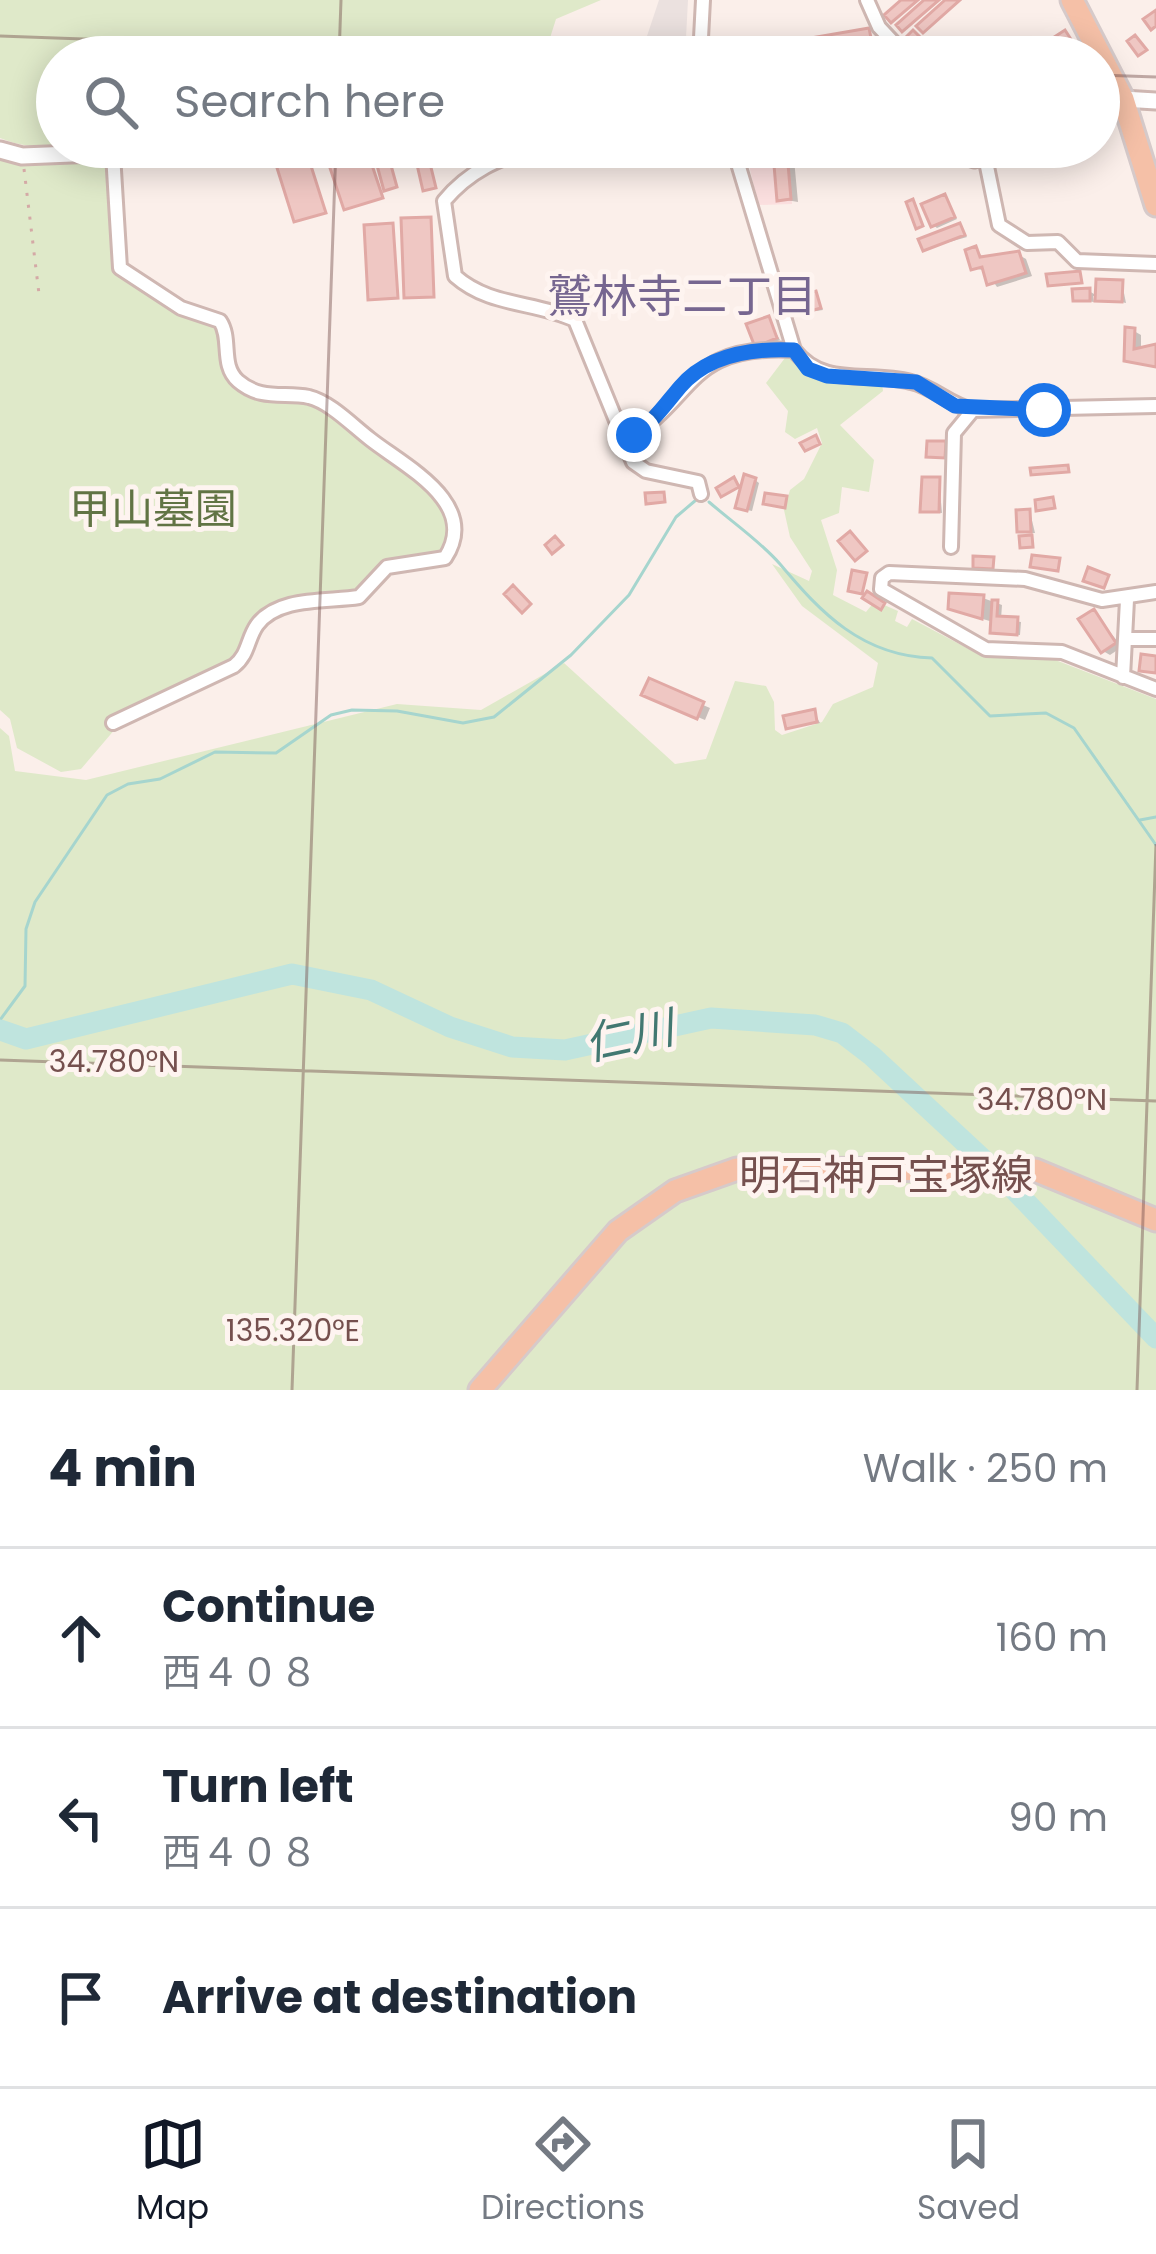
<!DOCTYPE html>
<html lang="en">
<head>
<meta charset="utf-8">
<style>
	body { margin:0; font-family:Poppins,"Noto Sans JP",sans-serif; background:#f2f2f3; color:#1f2937 }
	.stop { position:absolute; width:36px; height:36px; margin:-27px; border:9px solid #1a73e8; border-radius:50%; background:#fff }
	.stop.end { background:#1a73e8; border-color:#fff; box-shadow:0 3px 12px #0008 }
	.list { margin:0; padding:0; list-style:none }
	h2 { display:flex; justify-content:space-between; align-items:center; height:156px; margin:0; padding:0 48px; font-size:51px }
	h2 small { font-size:39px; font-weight:400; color:#747a83 }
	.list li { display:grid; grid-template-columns:78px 1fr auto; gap:36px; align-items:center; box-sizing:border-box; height:180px; padding:0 48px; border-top:3px solid #e0e1e3 }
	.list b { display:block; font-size:45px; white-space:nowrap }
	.list p { margin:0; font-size:39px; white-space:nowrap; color:#747a83 }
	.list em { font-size:39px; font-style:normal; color:#747a83 }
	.icon { flex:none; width:66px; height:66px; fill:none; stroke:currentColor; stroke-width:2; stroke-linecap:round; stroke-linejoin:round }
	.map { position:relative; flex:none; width:1156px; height:1390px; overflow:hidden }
	.search { position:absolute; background:#fff; box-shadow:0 6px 30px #0003; left:36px; right:36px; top:36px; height:132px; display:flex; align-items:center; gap:30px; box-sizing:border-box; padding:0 42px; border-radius:66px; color:#747a83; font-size:45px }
	.sheet { height:696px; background:#fff }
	nav { display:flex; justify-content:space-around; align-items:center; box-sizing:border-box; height:168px; border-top:3px solid #e0e1e3; background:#fff; font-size:33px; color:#747a83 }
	nav a { display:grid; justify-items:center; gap:6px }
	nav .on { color:#111827 }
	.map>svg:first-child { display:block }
	.commercial { fill:#fbdfdf }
	.industrial { fill:#ebe1df }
	.green { fill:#dfe9c9 }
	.shadow { fill:#0003 }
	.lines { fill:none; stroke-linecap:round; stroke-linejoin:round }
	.stream { stroke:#a6d5ce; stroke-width:3 }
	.river { stroke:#bfe4de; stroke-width:21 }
	.building { fill:#efc7c3; stroke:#e1a9a5; stroke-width:3 }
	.minor-casing { stroke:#cfb7b2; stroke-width:18 }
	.tertiary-casing { stroke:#cfb7b2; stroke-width:21 }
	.primary-casing { stroke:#d6caca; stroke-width:27 }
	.path { stroke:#d4a9a6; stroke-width:3; stroke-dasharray:3 9; stroke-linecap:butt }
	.minor { stroke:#fff; stroke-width:12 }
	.tertiary { stroke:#fff; stroke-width:15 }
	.primary { stroke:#f5c0a7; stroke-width:21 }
	.route { stroke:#1a73e8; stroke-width:15 }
	.ticks { fill:none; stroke:#75504e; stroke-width:3; stroke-opacity:0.45 }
	.labels { text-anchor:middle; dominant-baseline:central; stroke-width:10; stroke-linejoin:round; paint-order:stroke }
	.park-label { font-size:42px; fill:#617444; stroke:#fef4f0 }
	.street-label { font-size:42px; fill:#75504e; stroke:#fef4f0 }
	.neighbourhood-label { font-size:45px; fill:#766690; stroke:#fef4f0 }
	.water-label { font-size:45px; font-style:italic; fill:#427871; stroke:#fef4f0 }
	.ticks-label { font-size:30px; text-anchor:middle; fill:#75504e; stroke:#fef4f0; stroke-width:10; stroke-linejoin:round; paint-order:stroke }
</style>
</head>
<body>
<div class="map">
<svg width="1156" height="1390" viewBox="0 0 1156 1390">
	<rect width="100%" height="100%" fill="#fbefea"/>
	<path class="commercial" d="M745,147H788L792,204L758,205Z"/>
	<path class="industrial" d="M659,0H688L685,57H640Z"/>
	<path class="green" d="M0,0H601L556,19L544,57H57V147H72C46,148 24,148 0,138Z
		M0,159L20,164L110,160L115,270L217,324L222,357L263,399L311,403L422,479L443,509L449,531L442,555L386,563L357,593L272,609L240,655L116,728L81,769L61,772L17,748L10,719L0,710Z
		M788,354C822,391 834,382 881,377L883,391L840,425L874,460L869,492L842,487L839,513L821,520L837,570L833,595L866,612L875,601L898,611L895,621L907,627L912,619L982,656H1045L1156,699V1390H0V728L9,736L15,771L86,780L397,704L481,710L564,663L675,764L706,759L735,681L766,686L774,702L775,730L782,735L822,722L833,704L873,687L878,663L802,606L772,564L809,581L812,571L790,537L784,510L790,490L804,479L822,443L817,428L795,439L785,432L788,411L766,383Z"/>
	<path class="shadow" d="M871,44L873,51L815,57Z
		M887,147H925L930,161L902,159L903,164L893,165Z
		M787,155L794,159L798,202L780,199Z
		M945,197L957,219L937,228L933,225Z
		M960,226L967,237L925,249Z
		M976,250L985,259L1019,255L1026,259L1032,276L997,287L986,271L974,268Z
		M1122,283L1126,303L1093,296L1094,302L1076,300L1089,291L1099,297Z
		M815,294L823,310L796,314Z
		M768,319L780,340L761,347L757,345Z
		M1134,331L1141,335V347H1156V366L1127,359Z
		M755,480L759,483L752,511L742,509Z
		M939,480L942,513L928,512L923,510Z
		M1030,512L1035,533H1024L1020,531Z
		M983,598L1002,605L1001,619L1021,622L1020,635L997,634L993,622L959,612Z
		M1094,612L1122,647L1110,655L1103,651Z
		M650,682L710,708L705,720L652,698Z
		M814,712L820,723L788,727Z"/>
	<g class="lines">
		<path class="stream" d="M709,502C732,522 760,541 780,564C821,613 862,656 932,658L990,716L1046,713L1074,728L1156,845
			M1140,820L1156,817
			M0,1020L25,986L26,929L35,902L107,795L128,784L160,779L215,752L276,753L331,715L352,710L397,711L463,723L494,717L571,655L629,595L676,517L696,500"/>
		<path class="river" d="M0,1030L26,1039L292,974L371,990L450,1027L512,1047L565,1050L711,1018L815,1025L842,1033L872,1056L1001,1176L1156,1338"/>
	</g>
	<path class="building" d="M901,0H918L891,23L884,15Z
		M924,0H939L902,32L896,25Z
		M945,0H960L923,33L916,26Z
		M1156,10V26L1151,30L1143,19Z
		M869,28L871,38L813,48L811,38Z
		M913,30L920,37L908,49L901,42Z
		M1065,30L1074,44L1054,57L1045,43Z
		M1135,35L1147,50L1138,56L1127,41Z
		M871,41L873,51L804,57Z
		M942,44L952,57H927L926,56Z
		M288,147H305L326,213L294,222L272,152Z
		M323,147H366L383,198L344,210Z
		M372,147H386L397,187L384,191Z
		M413,147H426L436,188L423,191Z
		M884,147H898L900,163L886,165Z
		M900,147H925L927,160L902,162Z
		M787,152L791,199L777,201L773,153Z
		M945,194L955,217L931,227L921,204Z
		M913,199L923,226L916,229L906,202Z
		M431,217L434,297L404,298L401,218Z
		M393,223L398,298L368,300L364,225Z
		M960,223L965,235L923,251L918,239Z
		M976,246L980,257L1019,251L1026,273L987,285L982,267L971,270L965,250Z
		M1080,271L1082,283L1048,286L1046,274Z
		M1096,279L1123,280L1122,302L1095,301Z
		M1090,288V301H1073L1072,289Z
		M816,291L821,308L793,316L788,299Z
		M769,316L777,338L755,347L746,324Z
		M1125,327L1135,328L1134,349L1156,344V367L1124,361Z
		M647,430L654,440L639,449L633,439Z
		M816,435L820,444L805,451L800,443Z
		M927,441H946L945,458L926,457Z
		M1068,465L1069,472L1031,475L1030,468Z
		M744,474L756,478L747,511L735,508Z
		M734,477L739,487L721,497L716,488Z
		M922,477H940L939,512H920Z
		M664,492L665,502L646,504L645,493Z
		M765,493L787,496L785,508L763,504Z
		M1053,497L1055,508L1036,511L1035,500Z
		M1030,509L1031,532H1017L1016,510Z
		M850,531L867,551L855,561L838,541Z
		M1032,535L1033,547L1020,548L1019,536Z
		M555,536L563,545L552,554L545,545Z
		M1032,555L1060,558L1058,571L1030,567Z
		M973,556L994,557L993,569L973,568Z
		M1088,567L1109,575L1104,588L1083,581Z
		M852,570L867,573L862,594L848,591Z
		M513,585L531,604L522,613L504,594Z
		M867,591L885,603L881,610L862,598Z
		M949,593L984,595L982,619L948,609Z
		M992,600H998L997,616L1018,617L1017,635L990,633Z
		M1094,609L1116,643L1101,653L1078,619Z
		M1141,654L1156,656V673L1139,671Z
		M649,678L704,702L697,719L641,695Z
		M815,709L817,722L786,729L783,716Z"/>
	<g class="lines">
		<g class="minor-casing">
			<path id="minor" d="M867,0L879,27L907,57
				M700,57L703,0
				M535,147C498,159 470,170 444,201L455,276C490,307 534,301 575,320L633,462L646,471L698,482L701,494
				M733,147L794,350
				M983,147L999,225L1027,243L1058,242L1077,261L1156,264
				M622,442C698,399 683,344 794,350C824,389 868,370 911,382C934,387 949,405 973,410L1156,406
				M951,547L954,433L973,410
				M1156,592L1102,600L1025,579L889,573L882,578L881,589L986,649L1062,652L1156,689
				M1125,639H1156
				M1123,677L1127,600
				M113,723L234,666C249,654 247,639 257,625C278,596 328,602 359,597L387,567L445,558C481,503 404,466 370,439C353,426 330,402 309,397C284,392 261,401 238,381C220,365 232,339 220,321L181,308L120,268L113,154"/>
		</g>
		<g class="tertiary-casing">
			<path id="tertiary" d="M1099,105L1123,99L1156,101
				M941,147L974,159L1009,147
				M0,150L22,156L246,147"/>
		</g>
		<g class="primary-casing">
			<path id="primary" d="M1072,0L1123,99L1156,205
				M480,1390L618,1231L675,1191L737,1169L1035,1170L1156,1220"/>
		</g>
		<path class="path" d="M24,169L39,294"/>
		<use href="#minor" class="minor"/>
		<use href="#tertiary" class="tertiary"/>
		<use href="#primary" class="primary"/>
	</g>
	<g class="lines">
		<path class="route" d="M634,435C654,421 664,406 680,387C708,354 753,348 794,350L808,369L827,376L916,382L955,406L1044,410"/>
	</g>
	<path class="ticks" d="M0,36L587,57M339,57L341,0M1099,75L1156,77M0,1060L1156,1101M292,1390L336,147M1137,1390L1156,844"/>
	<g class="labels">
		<g class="park-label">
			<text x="153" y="509">甲山墓園</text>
		</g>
		<g class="street-label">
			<text x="886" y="1175">明石神戸宝塚線</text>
		</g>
		<g class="neighbourhood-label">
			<text x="682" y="296">鷲林寺二丁目</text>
		</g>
		<g class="water-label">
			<text transform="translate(629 1036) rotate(-12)">仁川</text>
		</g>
	</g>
	<g class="ticks-label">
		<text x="114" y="1072">34.780°N</text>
		<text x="1042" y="1110">34.780°N</text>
		<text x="293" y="1341">135.320°E</text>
	</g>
</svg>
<div class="stop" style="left:1044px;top:410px"></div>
<div class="stop end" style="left:634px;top:435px"></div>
<div class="search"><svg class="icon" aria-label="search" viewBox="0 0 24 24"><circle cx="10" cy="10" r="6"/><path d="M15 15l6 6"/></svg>Search here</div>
</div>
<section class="sheet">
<h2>4 min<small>Walk · 250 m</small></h2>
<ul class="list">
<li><svg class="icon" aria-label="ahead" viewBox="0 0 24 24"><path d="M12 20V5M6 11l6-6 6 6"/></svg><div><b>Continue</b><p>西４０８</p></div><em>160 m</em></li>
<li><svg class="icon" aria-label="left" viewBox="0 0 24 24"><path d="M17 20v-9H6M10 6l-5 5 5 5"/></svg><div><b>Turn left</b><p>西４０８</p></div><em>90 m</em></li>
<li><svg class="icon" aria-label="arrive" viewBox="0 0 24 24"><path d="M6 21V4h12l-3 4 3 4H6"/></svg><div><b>Arrive at destination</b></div></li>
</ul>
</section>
<nav>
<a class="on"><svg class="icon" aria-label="map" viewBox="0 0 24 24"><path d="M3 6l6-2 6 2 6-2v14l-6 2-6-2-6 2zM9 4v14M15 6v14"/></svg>Map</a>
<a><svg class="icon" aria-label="directions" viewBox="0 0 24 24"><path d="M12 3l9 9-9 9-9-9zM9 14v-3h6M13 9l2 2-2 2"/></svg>Directions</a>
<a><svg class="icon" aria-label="saved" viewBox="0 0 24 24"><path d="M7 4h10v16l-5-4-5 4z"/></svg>Saved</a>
</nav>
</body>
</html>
